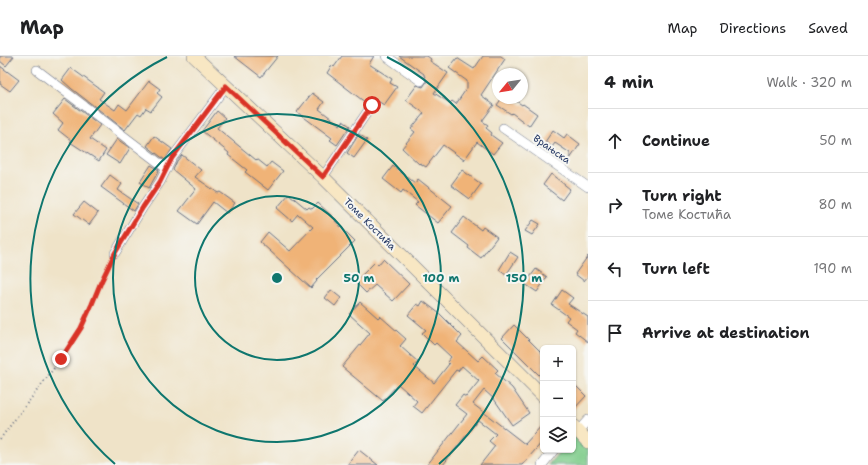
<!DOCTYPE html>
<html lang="en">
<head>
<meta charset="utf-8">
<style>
	body { margin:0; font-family:"Shantell Sans",sans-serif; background:#f2f2f2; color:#202124 }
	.controls { position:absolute; right:12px; bottom:12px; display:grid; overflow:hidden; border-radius:6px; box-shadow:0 1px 3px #0004 }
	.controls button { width:36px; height:36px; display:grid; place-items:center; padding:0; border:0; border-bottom:1px solid #e0e0e0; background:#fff; color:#202124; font:20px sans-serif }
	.compass { position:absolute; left:492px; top:12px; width:36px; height:36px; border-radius:50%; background:#fff; box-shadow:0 1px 3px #0004; rotate:240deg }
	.stop { position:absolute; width:12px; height:12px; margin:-9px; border:3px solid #d93025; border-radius:50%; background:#fff }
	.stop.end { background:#d93025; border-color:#fff; box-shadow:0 1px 4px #0008 }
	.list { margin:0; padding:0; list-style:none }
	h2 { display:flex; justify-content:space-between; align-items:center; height:52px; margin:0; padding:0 16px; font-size:17px }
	h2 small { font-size:13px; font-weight:400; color:#757577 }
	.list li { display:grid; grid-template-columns:26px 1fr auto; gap:12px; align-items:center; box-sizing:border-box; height:64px; padding:0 16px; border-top:1px solid #e0e0e0 }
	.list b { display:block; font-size:15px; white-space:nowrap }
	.list p { margin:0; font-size:13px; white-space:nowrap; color:#757577 }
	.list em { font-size:13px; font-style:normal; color:#757577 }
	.icon { flex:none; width:22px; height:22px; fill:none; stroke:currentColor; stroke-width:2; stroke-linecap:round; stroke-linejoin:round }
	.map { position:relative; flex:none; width:588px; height:409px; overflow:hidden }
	header { display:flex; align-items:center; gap:24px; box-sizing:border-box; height:56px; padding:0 20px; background:#fff; border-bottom:1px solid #e0e0e0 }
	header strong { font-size:19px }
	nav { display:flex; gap:22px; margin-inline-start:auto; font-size:14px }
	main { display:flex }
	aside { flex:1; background:#fff }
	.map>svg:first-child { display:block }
	.green { fill:#80cd8c; stroke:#4e7e75 }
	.building { fill:#f0b377 }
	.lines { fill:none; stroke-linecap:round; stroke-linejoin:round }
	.street-casing { stroke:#656e83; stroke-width:10 }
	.secondary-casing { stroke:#656e83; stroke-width:14 }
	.path { stroke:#656e83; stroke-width:2; stroke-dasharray:1 3; stroke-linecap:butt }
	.street { stroke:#fff; stroke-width:9 }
	.secondary { stroke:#f8e7c3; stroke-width:13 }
	.route { stroke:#d93025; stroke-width:5 }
	.ring { fill:none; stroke:#0f766e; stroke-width:2 }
	.labels { text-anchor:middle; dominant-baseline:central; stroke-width:4; stroke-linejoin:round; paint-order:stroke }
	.street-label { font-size:10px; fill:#1b2f5e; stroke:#f6f6f2 }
	.centre { fill:#0f766e; stroke:#f6f6f2; stroke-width:2 }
	.ring-label { font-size:12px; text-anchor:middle; font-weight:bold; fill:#0f766e; stroke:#f6f6f2; stroke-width:4; stroke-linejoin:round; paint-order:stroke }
</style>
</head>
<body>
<header>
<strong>Map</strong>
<nav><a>Map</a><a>Directions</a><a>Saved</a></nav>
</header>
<main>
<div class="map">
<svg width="588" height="409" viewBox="0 0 588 409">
	<rect width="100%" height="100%" fill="#f6f6f2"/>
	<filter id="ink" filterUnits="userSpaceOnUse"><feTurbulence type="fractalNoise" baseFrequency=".025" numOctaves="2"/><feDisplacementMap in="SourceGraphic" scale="8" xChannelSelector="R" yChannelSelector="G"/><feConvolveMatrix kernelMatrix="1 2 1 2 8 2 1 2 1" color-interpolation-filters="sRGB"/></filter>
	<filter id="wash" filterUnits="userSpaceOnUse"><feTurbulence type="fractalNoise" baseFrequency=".012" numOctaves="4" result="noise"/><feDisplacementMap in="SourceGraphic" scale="16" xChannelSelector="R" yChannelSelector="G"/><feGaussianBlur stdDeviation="0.9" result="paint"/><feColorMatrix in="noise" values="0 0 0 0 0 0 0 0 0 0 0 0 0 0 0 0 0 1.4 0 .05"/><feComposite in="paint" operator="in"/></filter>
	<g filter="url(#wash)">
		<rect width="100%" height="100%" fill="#efe3c8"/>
		<path class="green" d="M573,380L588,386V409H548L561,394H573Z"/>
		<g id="blocks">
			<path class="building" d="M0,0H14L6,10L0,5Z
				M234,0H278L261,21Z
				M342,0H374L369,8L392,23L390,27L397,31L384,49L373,42L366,47L327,17L332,9L334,11Z
				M399,0H427L431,3L430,5L448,17L434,37L450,47L452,45L456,48L467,32V25L449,12L457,2L474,13L483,0H501L505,3L481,39L494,49L482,65L488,69L486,72L492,77L491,79L502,87L493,98L477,86L464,104L443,89L426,111L420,107L419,108L402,92L415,76L411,73L424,57L406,44L417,29L423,31L427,25L424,19V18Z
				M0,10L19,24L10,35L0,28Z
				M71,12L104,36L99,43L115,54L119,48L127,54L149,25L160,33L157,37L162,41L151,55L146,52L141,59L138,57L125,74L72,33L62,24Z
				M312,37L324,46L319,53L340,69L343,65L350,70L337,89L330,84L332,82L297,56Z
				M502,42H512L522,49L523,48L537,58L529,70L512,57L511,58L497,49Z
				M65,43L100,69L90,83L106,94L99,105L70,86L72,85L58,74L63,67L53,58Z
				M217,55L225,62L217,72L256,104L257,103L267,111L271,106L283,115L268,134L245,116L247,114L228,99L229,97L202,75Z
				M553,74L564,82L567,78L580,88L570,103V97L555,87L552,91L545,86Z
				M359,78L367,84L354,102L347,97Z
				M154,80L172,93L165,104L147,90Z
				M117,83L130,92L120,108L106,99Z
				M182,99L201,114L195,121L218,137L220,136L235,147L227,157L213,146L197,168L179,155L196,133L173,114L177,105Z
				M151,109L159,114L149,132L140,126Z
				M393,110L415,127L418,123L452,150L438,167L415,149L418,146L403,134L401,137L383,123Z
				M462,114L481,128L470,143L451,129Z
				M551,118L570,133L562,144L543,129Z
				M110,119L122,128L118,134L138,148L134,155L101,131Z
				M289,138L307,153L309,151L312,153L318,147L336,164L335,165L355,185L316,224L317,225L311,232L260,186L268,176L290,195L313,171L298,158L292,165L277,152Z
				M84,146L98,157L89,169L74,158Z
				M464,161L481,174L483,171L497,181L481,202L468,192L469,190L452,177Z
				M533,164L540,168L532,179L525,175Z
				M510,196L518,201L506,219L499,214Z
				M588,200V220L584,225L575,218Z
				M383,203L409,228L393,245L375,229L366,237L355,226L375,206L378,209Z
				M536,213L547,221L537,236L525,228Z
				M331,234L341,242L335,250L325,242Z
				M562,234L573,242L568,248L588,261V286L575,276L577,273L566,265L569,261L552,249Z
				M423,245L440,258L462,280L457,286L478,305L483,300L498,314L495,317L512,332L529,357L512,369L494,343L484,334L473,348L526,389L525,388L543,368V385L522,409H480L495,390L489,385L496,378L478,364L443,409H427L467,358L455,349L463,339L466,341L479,325L462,310L458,315L456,314L422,357L413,350L417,345L398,328L383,345L342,311L370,277L349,258L360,246L378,262L380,260L406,283L400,290L418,306L414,310L434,327L449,308L447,306L451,301L436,287L434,289L422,277L426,274L408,259L417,248L420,250Z
				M514,269L543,298V323L502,282Z
				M573,327L586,340L573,354Z
				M359,394L378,409H347Z"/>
		</g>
	</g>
	<g filter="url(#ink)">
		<use href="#blocks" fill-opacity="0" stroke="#656e83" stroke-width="1"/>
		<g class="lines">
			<g class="street-casing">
				<path id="street" d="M386,0L421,25
					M37,14L167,113
					M503,72L588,131
					M323,121L372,49
					M115,197L143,151L160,126L172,102L226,30
					M573,377L578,375L588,364
					M542,409L554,394"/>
			</g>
			<g class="secondary-casing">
				<path id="secondary" d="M194,0L323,121L543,340
					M573,370L588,386"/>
			</g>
			<path class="path" d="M0,383L61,303L81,272L111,205"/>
			<use href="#street" class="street"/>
			<use href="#secondary" class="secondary"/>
		</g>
	</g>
	<g class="lines" filter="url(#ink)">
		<path class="route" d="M61,303L81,272L92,248L101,226L115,197L143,151L160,126L172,102L226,30L323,121L372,49"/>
	</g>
	<g class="ring">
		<circle cx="277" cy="222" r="82"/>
		<circle cx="277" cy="222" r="164"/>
		<path d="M115 408A247 247 0 0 1 167 1M387 1A247 247 0 0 1 439 408"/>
	</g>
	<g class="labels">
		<g class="street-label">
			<text transform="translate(552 93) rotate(35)">Врањска</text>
			<text transform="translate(370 168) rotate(45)">Томе Костића</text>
		</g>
	</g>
	<circle cx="277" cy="222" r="6" class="centre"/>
	<g class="ring-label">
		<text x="359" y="226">50 m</text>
		<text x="441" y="226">100 m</text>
		<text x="524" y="226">150 m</text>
	</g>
</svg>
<div class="controls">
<button>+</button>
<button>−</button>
<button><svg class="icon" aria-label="layers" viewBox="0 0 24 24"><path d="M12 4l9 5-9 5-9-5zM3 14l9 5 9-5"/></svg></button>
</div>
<svg class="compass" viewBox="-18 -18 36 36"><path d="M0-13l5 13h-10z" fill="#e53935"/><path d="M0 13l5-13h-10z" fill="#757577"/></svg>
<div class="stop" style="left:372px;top:49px"></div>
<div class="stop end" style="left:61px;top:303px"></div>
</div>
<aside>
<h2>4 min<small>Walk · 320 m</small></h2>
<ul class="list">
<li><svg class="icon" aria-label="ahead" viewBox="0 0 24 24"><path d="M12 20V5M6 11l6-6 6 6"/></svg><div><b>Continue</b></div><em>50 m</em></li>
<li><svg class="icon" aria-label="right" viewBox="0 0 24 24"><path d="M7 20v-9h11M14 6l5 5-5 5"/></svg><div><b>Turn right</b><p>Томе Костића</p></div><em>80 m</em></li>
<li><svg class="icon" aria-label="left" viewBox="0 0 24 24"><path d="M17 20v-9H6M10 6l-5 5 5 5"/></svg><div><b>Turn left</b></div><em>190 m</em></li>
<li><svg class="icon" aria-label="arrive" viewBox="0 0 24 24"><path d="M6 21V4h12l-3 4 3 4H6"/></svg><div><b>Arrive at destination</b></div></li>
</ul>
</aside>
</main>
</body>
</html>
